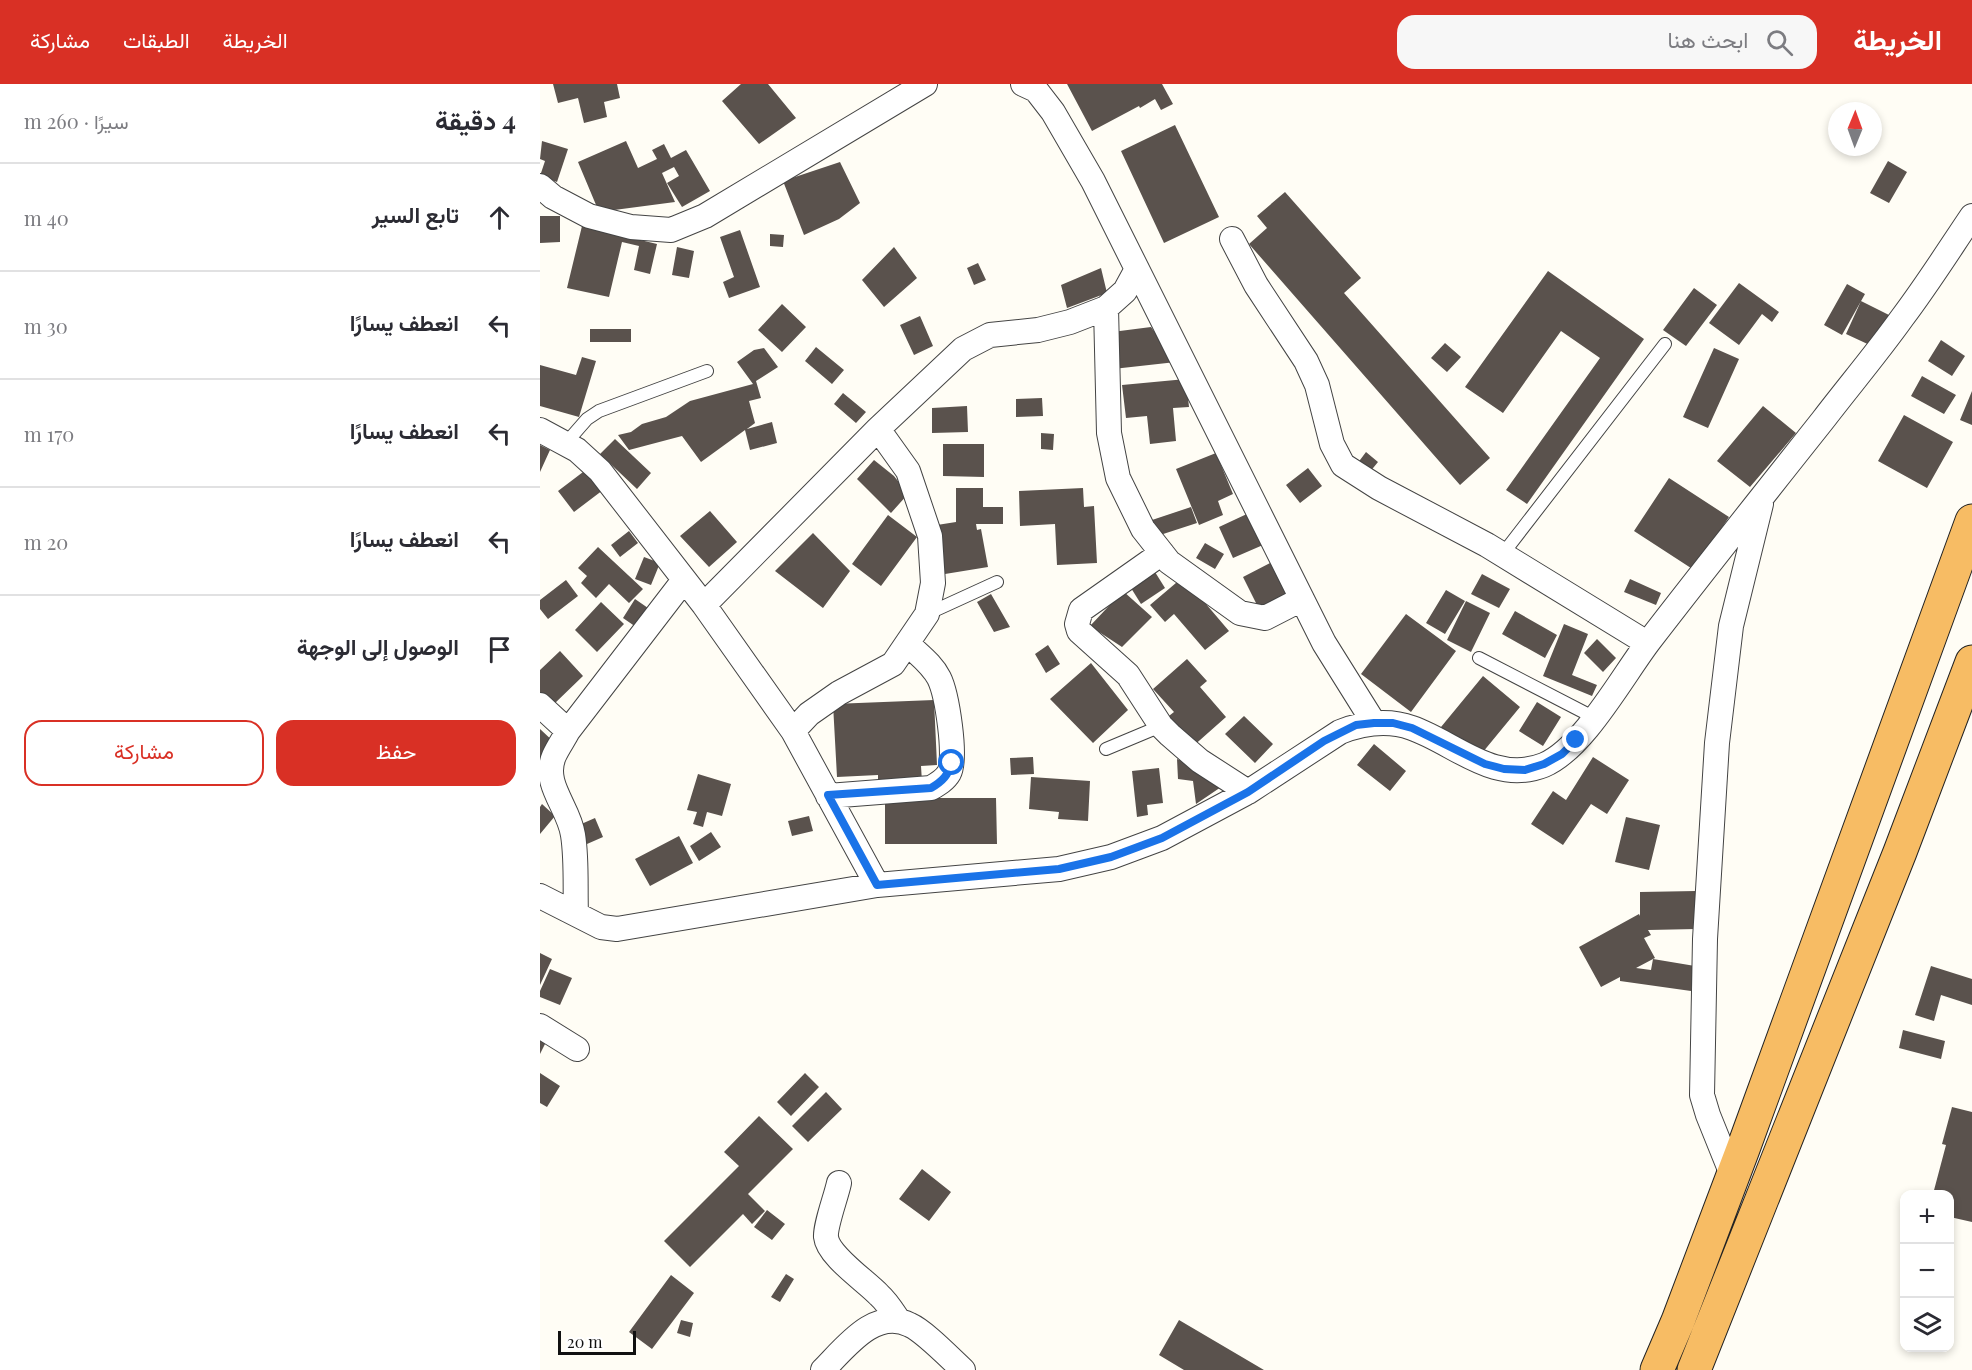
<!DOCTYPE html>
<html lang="ar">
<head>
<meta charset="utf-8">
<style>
	body { margin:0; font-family:"Playfair Display",Vazirmatn,serif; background:#f7f7f7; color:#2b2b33; direction:rtl }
	.controls { position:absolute; right:18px; bottom:18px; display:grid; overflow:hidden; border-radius:12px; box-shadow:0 3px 9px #0003 }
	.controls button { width:54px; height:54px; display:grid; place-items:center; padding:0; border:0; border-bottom:2px solid #e1e1e2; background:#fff; color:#2b2b33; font:30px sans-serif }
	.compass { position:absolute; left:1288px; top:18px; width:54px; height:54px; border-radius:50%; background:#fff; box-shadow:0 3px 9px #0003; rotate:1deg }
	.scale { position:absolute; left:18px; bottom:15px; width:78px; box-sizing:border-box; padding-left:6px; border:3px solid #111; border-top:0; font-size:16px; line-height:21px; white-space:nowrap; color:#111; -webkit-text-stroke:4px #fff; paint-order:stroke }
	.stop { position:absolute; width:18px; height:18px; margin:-14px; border:4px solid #1a73e8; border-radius:50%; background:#fff }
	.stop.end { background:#1a73e8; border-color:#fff; box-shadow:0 2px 6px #0008 }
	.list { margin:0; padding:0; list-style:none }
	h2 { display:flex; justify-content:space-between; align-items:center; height:78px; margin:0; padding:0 24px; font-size:26px }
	h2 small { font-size:20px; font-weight:400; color:#7c7c81 }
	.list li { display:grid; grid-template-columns:39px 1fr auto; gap:18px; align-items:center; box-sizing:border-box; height:108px; padding:0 24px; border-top:2px solid #e1e1e2 }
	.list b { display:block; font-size:22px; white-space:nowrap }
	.list em { font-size:20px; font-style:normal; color:#7c7c81 }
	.actions { display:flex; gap:12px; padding:18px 24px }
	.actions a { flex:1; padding:14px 0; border:2px solid #d93025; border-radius:18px; text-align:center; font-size:21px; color:#d93025 }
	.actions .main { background:#d93025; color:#fff }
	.icon { flex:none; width:33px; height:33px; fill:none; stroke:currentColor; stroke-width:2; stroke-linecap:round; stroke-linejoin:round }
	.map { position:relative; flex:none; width:1432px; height:1286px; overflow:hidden; direction:ltr }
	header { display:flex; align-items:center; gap:36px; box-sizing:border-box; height:84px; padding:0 30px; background:#d93025; color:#fff }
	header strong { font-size:28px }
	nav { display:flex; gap:33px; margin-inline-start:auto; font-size:21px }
	.search { width:420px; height:54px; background:#f7f7f7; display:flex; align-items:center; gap:15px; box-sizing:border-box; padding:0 21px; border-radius:18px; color:#7c7c81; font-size:22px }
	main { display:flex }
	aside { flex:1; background:#fff }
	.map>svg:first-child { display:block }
	.building { fill:#5a524d; fill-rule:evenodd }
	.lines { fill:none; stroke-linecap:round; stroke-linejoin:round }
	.service-casing { stroke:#444; stroke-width:14 }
	.minor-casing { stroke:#444; stroke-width:26 }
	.trunk-casing { stroke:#222; stroke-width:35 }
	.service { stroke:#fff; stroke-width:12 }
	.minor { stroke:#fff; stroke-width:24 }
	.trunk { stroke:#f7bc64; stroke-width:33 }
	.route { stroke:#1a73e8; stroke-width:8 }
</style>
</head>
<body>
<header>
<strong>الخريطة</strong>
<div class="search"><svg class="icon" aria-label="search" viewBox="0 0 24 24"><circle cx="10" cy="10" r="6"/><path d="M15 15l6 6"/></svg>ابحث هنا</div>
<nav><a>الخريطة</a><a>الطبقات</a><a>مشاركة</a></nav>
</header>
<main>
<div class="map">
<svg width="1432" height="1286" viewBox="0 0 1432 1286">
	<rect width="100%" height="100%" fill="#fffdf5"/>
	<path class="building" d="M13,0H77L80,14L64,18L67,33L44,39L38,14L18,19Z
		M201,0H228L256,34L219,60L182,17Z
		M527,0H622L633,20L621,26L615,15L600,24L599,22L552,47Z
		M635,41L679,133L624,159L581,67Z
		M2,57L28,65L17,98L0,92L5,77L0,75Z
		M86,57L98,84L117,75L112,66L124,60L131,74L146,66L170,107L142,123L127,99L139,92L134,83L122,89L135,118L59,128L38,78Z
		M1348,77L1367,88L1349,119L1330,109Z
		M300,78L320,119L299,135L264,151L243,97Z
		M745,108L821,194L804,209L950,374L920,401L709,160L727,144L717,132Z
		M0,132H20V158L0,159Z
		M42,142L117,160L110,190L94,186L99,162L82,158L69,213L27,204Z
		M200,146L220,203L189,214L183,198L194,193L180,153Z
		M230,150L244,151L243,163L230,162Z
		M137,163L154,167L149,194L132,191Z
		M354,163L377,194L344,223L322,196Z
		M438,179L446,196L434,201L427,184Z
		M561,184L567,209L527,224L521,201Z
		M1008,187L1104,255L987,420L966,406L1060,274L1021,247L963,329L925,303Z
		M1199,199L1239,228L1232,238L1222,230L1199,261L1169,239Z
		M1307,200L1325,210L1302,251L1284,241Z
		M1154,204L1177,221L1146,262L1123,246Z
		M1321,217L1349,231L1334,263L1306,250Z
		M242,220L266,243L242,268L218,246Z
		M380,232L393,262L374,271L360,241Z
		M611,243L636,278L573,285L572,248Z
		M50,245H91V258H50Z
		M1401,256L1425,272L1412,292L1388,277Z
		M905,259L921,273L907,288L891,274Z
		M276,263L304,286L292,300L265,277Z
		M224,264L238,283L216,297L221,314L209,317L215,339L207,345L232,338L237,359L210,366L205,346L161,378L142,352L89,366L78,351L91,348L102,340L126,333L150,317L213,300L197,278L214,266Z
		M1174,264L1199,275L1168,344L1143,333Z
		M42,273L56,277L39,333L0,322V281L36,291Z
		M1382,292L1416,311L1404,330L1371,312Z
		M646,295L649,323L633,324L636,357L610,360L607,332L586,334L582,301Z
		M1432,307V341L1420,336Z
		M303,309L326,328L316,339L294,320Z
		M502,314L503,332L476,333V315Z
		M427,322L428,348L392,349V324Z
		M1223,322L1256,349L1210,403L1177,377Z
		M1364,331L1413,358L1387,404L1338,377Z
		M501,349L514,350L513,366L501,365Z
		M75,355L111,389L97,405L60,370Z
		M403,360H444V393L403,392Z
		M0,361L10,366L0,388Z
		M826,368L838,378L829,389L817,380Z
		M676,369L693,410L678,417L683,431L659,441L636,385Z
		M334,376L354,392L368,410L351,429L317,395Z
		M768,384L782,402L760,419L746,401Z
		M47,385L63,406L34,428L18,407Z
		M1129,394L1189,433L1154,486L1094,447Z
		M416,404H443V423H463V440H436L437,446L441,445L448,483L405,490L397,441L416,438Z
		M543,404L544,423L554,422L557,479L517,481L515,440L480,442L479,407Z
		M651,423L657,439L617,452L612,436Z
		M170,427L197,458L169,483L140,452Z
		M709,429L723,461L693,474L679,443Z
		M348,431L377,453L341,502L312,480Z
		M89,447L98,459L80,473L71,461Z
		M273,449L310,487L283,524L235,487Z
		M665,459L684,470L675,485L656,474Z
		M58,463L103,505L89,519L69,500L56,514L41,499L47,492L38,484Z
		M104,473L120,479L111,501L95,495Z
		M732,478L749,510L719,525L703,493Z
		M615,488L625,504L601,520L591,504Z
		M942,490L970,505L959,524L931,510Z
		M643,493L689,547L665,566L634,530L625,538L610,521Z
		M1090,495L1121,509L1116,521L1084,508Z
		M26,496L38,512L8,535L0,525V516Z
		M906,506L925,517L905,550L886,539Z
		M583,507L612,533L582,563L550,542Z
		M451,510L470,543L454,548L437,518Z
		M95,515L108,524L96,543L83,534Z
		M926,517L950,529L931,568L907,556Z
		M61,518L84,540L57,568L35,546Z
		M975,527L1017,551L1005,574L962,550Z
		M866,530L916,567L871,628L821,590Z
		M1024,540L1048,550L1032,591L1057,601L1052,612L1003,592Z
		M1057,555L1076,574L1063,588L1044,569Z
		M508,561L520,580L506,589L495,570Z
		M20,567L43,592L13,621L0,608V586Z
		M647,575L667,597L660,603L686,633L651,664L625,635L634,628L613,605Z
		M551,579L588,626L553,659L510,615Z
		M943,592L980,623L938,674L901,643Z
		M394,616L397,681L381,682L382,698L338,700V691L297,693L293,620Z
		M997,618L1021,633L1003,662L979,647Z
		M704,632L733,660L715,679L685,650Z
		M0,645L15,659L1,674L0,673Z
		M834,660L866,687L850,707L817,681Z
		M493,673L494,690L471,691L470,674Z
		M1053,673L1089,696L1067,730L1051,720L1023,761L991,740L1013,707L1026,716Z
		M637,675L676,690L684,701L656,720L653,697L638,695Z
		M619,684L623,719L607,721L608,731L597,733L592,687Z
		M158,690L191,700L182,732L167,728L163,743L153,740L157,728L147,726Z
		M491,693L550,697L548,737L518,735L519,728L489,725Z
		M345,714H456L457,760H345Z
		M2,720L15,732L0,750V723Z
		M269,732L273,747L252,752L248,737Z
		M1086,733L1120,741L1109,786L1075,778Z
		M55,734L63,753L47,760L39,741Z
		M171,748L181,763L159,777L150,762Z
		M139,752L153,779L110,802L95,775Z
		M1156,807V845L1108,846L1111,851L1104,854L1115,874L1113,875L1155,882L1151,907L1080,897V893L1061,903L1039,863L1099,830L1100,832V808ZM1113,875L1111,886L1096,884Z
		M0,869L12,875L0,901Z
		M1391,882L1432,895V921L1401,911L1394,937L1375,931Z
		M10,885L32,894L20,921L0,913V907Z
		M1363,946L1405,957L1401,975L1359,964Z
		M0,947L9,952L0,970Z
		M0,989L20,1002L7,1023L0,1019Z
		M265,989L279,1003L251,1032L237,1018Z
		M286,1008L302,1025L268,1058L252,1042Z
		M1412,1023L1432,1028V1138L1410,1133V1110H1393L1406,1061L1402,1060Z
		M219,1032L253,1065L208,1110L225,1127L212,1140L203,1130L150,1183L124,1157L199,1082L184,1068Z
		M382,1085L411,1108L389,1137L359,1115Z
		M227,1126L245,1140L232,1156L214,1143Z
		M246,1190L254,1195L240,1218L231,1213Z
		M131,1191L154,1209L112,1265L89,1248Z
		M141,1236L153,1239L150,1253L137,1249Z
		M639,1236L724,1286H644L619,1271Z"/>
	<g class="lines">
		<g class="service-casing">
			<path id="service" d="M26,359L47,335L59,327L167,287
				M962,471L1125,260
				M387,530L457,498
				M939,574L1055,634
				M566,665L621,642"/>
		</g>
		<g class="minor-casing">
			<path id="minor" d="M483,0L496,6L513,28L553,97L784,559L834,639
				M0,102L13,113L49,132L91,143L131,146L165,132L385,0
				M692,155L716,201L766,277L777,301L792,360L803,381L839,404L947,461L1107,559
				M566,224L569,349L578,394L603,445L629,478L700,529L725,534L762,515
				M0,346L37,366L60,387L164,521L253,647L337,801
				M622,469L541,526L537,540L539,547L588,591L621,642L630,651L660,677L708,708
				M164,521L338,345L423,265L450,251L498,246L530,238L566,224L585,207L597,185
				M0,621L28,647
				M253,647L269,630L299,609L353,580L387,530L393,499L390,452L368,387L338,345
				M288,712L391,704C398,700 405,696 409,689C417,674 407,610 399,594C392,580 379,571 368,560
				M0,812L61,843L77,845L337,801L519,785L571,773L622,754L708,708L800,648C823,639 847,635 872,644C915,659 954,701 1004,681C1044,664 1083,591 1110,556C1167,482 1225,409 1283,336C1309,302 1337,269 1362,234C1387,201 1409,166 1432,132
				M36,830C35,805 37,776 33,751C29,723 2,700 14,672C18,663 24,655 28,647L144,496
				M0,942L37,965
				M1193,1093L1168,1031L1162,1011L1165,855L1177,659L1191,542L1221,420
				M299,1099C296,1113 285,1142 286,1153C288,1172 326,1197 339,1211C347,1218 353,1228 359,1237
				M283,1286C305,1264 335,1223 370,1241C384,1247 410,1274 423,1286"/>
		</g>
		<g class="trunk-casing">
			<path id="trunk" d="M1117,1286L1138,1237L1203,1065L1432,437
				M1154,1286L1360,768L1432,578"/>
		</g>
		<use href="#service" class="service"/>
		<use href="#minor" class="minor"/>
		<use href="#trunk" class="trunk"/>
	</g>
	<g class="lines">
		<path class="route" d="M412,679C408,691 403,697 391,704L288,711L337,801L519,785L571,773L622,754L708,708L784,657L816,641L834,639H853L872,644L945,680L964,685L985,686L1004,680L1022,670L1036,656"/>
	</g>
</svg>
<div class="controls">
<button>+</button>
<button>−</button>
<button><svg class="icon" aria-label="layers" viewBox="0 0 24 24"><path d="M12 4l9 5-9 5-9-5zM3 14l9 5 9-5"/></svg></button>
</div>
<svg class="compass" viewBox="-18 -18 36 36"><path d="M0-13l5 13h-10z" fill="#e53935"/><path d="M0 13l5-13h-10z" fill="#7c7c81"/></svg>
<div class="scale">20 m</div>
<div class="stop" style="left:412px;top:679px"></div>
<div class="stop end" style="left:1036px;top:656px"></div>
</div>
<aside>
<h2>4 دقيقة<small>سيرًا · 260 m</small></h2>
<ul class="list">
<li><svg class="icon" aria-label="ahead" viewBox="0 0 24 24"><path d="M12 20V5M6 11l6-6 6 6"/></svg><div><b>تابع السير</b></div><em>40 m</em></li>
<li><svg class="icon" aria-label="left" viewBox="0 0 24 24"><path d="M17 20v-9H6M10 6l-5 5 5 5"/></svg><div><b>انعطف يسارًا</b></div><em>30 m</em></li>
<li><svg class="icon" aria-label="left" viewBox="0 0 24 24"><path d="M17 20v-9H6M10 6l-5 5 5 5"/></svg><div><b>انعطف يسارًا</b></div><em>170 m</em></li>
<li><svg class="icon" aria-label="left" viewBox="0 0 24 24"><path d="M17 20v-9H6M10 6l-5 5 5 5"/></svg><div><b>انعطف يسارًا</b></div><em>20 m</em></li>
<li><svg class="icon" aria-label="arrive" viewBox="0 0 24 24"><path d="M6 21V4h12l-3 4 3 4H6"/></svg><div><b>الوصول إلى الوجهة</b></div></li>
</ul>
<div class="actions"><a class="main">حفظ</a><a>مشاركة</a></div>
</aside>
</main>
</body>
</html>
